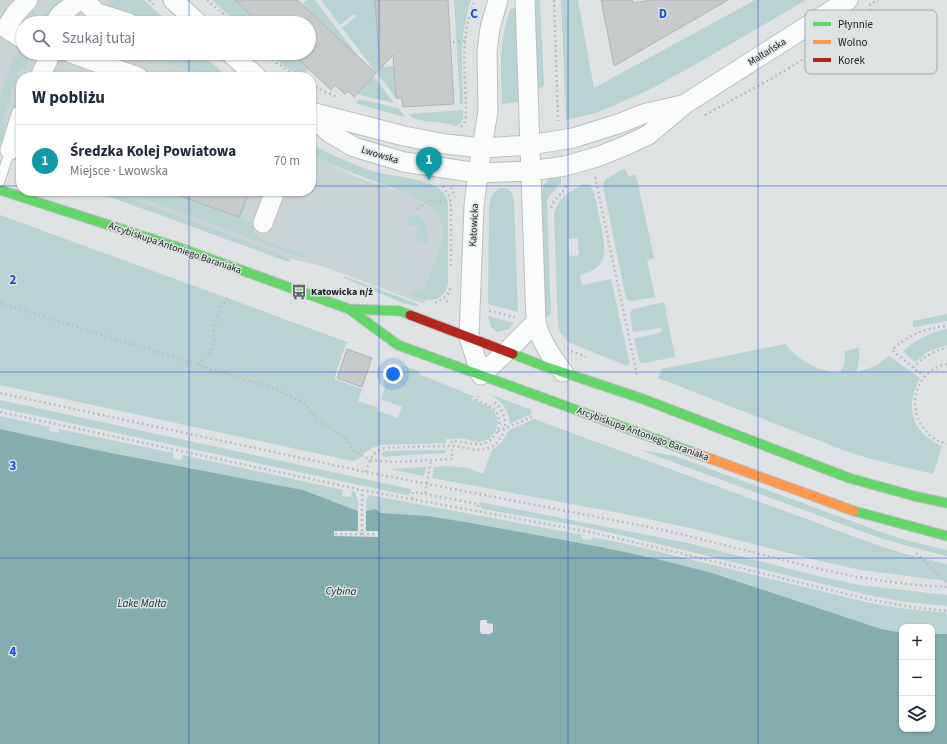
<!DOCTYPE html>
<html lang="pl">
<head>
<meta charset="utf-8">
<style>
	body { margin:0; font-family:"Source Sans 3",sans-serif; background:#f2f2f3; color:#1f2937 }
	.controls { position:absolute; right:12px; bottom:12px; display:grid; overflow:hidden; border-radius:8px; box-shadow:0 1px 3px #0004 }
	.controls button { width:36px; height:36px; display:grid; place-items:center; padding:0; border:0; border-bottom:1px solid #e0e1e3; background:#fff; color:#1f2937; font:20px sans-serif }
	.you { position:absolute; left:393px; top:374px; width:14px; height:14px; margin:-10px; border:3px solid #fff; border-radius:50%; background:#1a73e8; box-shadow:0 0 0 6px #1a73e833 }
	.badge { display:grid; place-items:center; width:26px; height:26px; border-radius:50%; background:#626666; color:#fff; font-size:13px; font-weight:700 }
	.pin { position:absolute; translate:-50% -33px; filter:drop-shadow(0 1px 2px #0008) }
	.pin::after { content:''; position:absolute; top:21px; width:14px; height:12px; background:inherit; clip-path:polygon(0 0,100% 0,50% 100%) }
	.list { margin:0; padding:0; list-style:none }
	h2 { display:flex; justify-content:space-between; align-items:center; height:52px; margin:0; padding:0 16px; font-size:17px }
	h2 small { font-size:13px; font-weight:400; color:#747a83 }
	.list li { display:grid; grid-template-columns:26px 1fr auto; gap:12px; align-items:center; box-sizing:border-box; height:72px; padding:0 16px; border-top:1px solid #e0e1e3 }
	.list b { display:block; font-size:15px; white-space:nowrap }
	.list p { margin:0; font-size:13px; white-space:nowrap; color:#747a83 }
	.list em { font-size:13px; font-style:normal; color:#747a83 }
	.icon { flex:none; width:22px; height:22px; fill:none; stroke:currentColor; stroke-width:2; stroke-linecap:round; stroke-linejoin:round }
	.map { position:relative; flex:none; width:947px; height:744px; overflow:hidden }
	.search { position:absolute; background:#fff; box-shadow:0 1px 3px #0004; left:16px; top:16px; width:300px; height:44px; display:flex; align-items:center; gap:10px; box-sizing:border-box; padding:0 14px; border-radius:22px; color:#747a83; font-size:15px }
	.panel { position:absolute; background:#fff; box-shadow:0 1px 3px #0004; left:16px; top:72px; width:300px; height:124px; border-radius:16px }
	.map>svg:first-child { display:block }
	.built { fill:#cad4d4 }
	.green { fill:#b9d2d2; fill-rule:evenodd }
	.water { fill:#83aead; fill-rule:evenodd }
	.building { fill:#c7caca; stroke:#b1b4b4 }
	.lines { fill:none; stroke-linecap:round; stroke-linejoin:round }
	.lane-casing { stroke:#bcbfbf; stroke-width:11 }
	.street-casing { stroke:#bcbfbf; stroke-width:21 }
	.fast-casing { stroke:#bcbfbf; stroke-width:11 }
	.slow-casing { stroke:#bcbfbf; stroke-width:11 }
	.jam-casing { stroke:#bcbfbf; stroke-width:11 }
	.path { stroke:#bebfbf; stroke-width:2.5; stroke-dasharray:2 3; stroke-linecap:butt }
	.lane { stroke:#fafbfb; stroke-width:9 }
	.street { stroke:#fafbfb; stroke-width:19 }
	.fast { stroke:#63d668; stroke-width:9 }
	.slow { stroke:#ff974d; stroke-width:9 }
	.jam { stroke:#b3261e; stroke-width:9 }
	.grid { fill:none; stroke:#1d4ed8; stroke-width:1; stroke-opacity:0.55 }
	.labels { text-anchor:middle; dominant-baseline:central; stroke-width:3; stroke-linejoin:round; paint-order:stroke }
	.street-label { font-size:10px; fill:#202323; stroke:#dde3e3 }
	.poi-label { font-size:10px; font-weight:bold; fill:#202323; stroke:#dde3e3; text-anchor:start }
	.water-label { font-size:11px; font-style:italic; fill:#0f2f2e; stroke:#dde3e3 }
	.key { fill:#dde3e3; stroke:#a4a9a9; stroke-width:1 }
	.key-label { font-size:11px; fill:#202323 }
	.grid-label { font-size:13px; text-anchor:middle; font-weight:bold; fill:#1d4ed8; stroke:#dde3e3; stroke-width:3; stroke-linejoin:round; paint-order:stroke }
</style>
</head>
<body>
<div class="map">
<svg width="947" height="744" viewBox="0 0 947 744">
	<rect width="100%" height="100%" fill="#dee2e2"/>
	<path class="built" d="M0,0H129L154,23H23V53H188L216,77H21V163L0,155Z
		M311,152L326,162L356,177L392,189L427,196L440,218L444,247L424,304L325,267L288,258L100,191H311Z"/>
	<path class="green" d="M58,0H67L44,23L26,15L31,9L41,18Z
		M113,0H144L168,22L149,23L106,8Z
		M212,0H235L260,23H238C229,14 220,8 212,0Z
		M307,0H315L394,103L356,94L360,58L302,4Z
		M321,0H375L380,67L394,66L396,98L342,28L357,16L354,14L340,25Z
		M454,0H471C459,37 462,66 463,104H460Z
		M534,0H540L544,86L537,90Z
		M561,0H578L594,88L755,0H806L698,63L647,91L596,113L566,120Z
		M514,8L516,11L519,97L518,102L502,104C501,72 498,39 511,9Z
		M15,53L28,58L27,69L20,67L3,119L5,134L4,141H0V97Z
		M153,53L164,56L166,53H201L227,77H208L151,57Z
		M269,53H292L309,69L305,73L306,77C295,76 277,60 269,53Z
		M359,99L398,108L405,117L371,108L356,103Z
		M463,110C464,119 463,124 454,126C440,119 419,125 408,114Z
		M311,144C332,155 353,165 376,172C395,177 428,178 443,192C446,195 448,201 448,206V284C443,306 422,301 407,293H413L424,289C429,280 432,270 435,261C437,254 441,247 442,241C448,203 408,194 382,184C359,176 336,167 315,156L311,154Z
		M623,169L626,171L628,176L636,175L654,258L647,260L655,297L632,301L628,300L626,298L603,186L605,180Z
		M561,174V183L551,194L547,200L551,313L549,316L544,318L541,195C543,183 549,177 561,174Z
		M583,184L590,185L594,193C597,204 599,215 601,226C606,250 609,268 580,275L582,285L611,279L630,364L627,366L568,342L560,332L558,326L554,214C558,198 570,192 583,184ZM577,238L579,255L570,256L568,239Z
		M500,188L508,189L513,195L514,199L518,312L488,304L489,207C490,199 492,192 500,188Z
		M94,191H110L257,245L290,259L289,262Z
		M124,191H167L239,217L249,191H251L241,218L254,223V232L260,239L304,255L303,258Z
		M0,215L350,343H346L334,379L362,389L358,401L379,408L378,411L398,418L402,407L381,399L385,387L384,377L394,371L399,372L402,365L420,372L419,374L473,396L472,400C479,403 487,404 492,409C502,419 497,438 483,441C477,443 471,440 465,439C459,438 452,439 446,439V443L382,445C377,446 372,447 367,451C362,454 358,461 352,461L0,385Z
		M413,215L419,216C427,224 430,233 427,245L415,240L419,228L406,224L408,219Z
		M344,276L418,304V307L403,303L344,278Z
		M664,302L675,357L644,363H641L639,360L634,338C644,337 652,334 662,332L661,328L633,332L630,313L633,309Z
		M947,314V321L916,327H913V321Z
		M488,316L514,323L509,329L497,332L491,327Z
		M947,329V345L929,351L915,362L903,351C916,340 930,332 947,329Z
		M785,344C799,361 817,371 840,373L845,362V351L859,348V359L857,372L875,366L889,356L920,378C904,407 912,433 942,446L933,474L871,459L840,449L658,378L662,369Z
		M488,394L530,409L532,414L510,424C508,409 502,400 488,394Z
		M0,400L411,489L410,494L406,495L0,408Z
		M0,416L50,427L49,431L58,433L59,429L173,453V458L181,460L183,455L343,490L342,496L351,497L352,491L355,492L358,501V511L303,490L101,451L0,429Z
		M534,419L877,545L905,554L947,564V581L861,570L820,561L690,528L620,513L432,478L434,467L448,466L468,468L483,474L492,450L502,442L508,431Z
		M446,450V453L393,456L384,457L381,455L382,453L386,451Z
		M640,450L675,456L881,532L909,541L947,550V556L908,546L880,538Z
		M426,467L424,476L389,469Z
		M369,495L583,535L582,539L591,540L592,537L627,544L866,602L898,608L947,613V644L932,643V627H902V645L627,553L607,548L599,554L384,520L376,509L366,511V501Z
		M480,502L688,543L818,576L859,585L947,595V606L899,601L868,595L629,537L580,526L483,509L479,506Z"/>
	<path class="water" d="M0,429L101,451L303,490L358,511V531H334V536L378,537V531H366V511L376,509L380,513L427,516L471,523L606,548L665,561L712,573L881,629L902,633V729H932V634H947V744H0ZM481,620H487V623L493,624V632L490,634H482L480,632V622Z"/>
	<path class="building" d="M235,0H297L376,73L354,97L348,91L345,94L335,85L331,90L292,53H309V23H260Z
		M375,0H448L454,104L403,107L402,98H396L393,55L380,69Z
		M601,0H632L633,3L651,0H728L614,66Z
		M172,191H249L239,217L172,193Z
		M347,349L372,358L362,387L337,378Z"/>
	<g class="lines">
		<g class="lane-casing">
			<path id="lane" d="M243,23L246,20
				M0,181L10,150"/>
		</g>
		<g class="street-casing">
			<path id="street" d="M84,0L97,13L129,23
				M173,0L198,23
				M498,0L490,28L487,52L488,111L478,173L474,206L469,337L481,375L507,351L536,322
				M525,0L536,322C541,342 551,356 563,372
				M55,23L60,15L79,0
				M6,28L16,13L28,0
				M6,28L23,39
				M71,53L138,77
				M230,53L257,77
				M40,77L51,53
				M311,112L404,136L446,144L482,148L530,145L573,138L621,123L643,114L682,105
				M311,116L330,133L354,147L404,162L478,173L531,171L565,166L597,157L627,145L648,135L685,104L848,0
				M10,150L21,115
				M263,223L275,191"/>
		</g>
		<g class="fast-casing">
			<path id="fast" d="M0,190L180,248L349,309L400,311L410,315
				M349,309L398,345L692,452
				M513,354L541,365L643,399L849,478L914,496L947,503
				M854,511L947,536"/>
		</g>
		<g class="slow-casing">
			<path id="slow" d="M692,452L854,511"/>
		</g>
		<g class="jam-casing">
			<path id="jam" d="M410,315L513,354"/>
		</g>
		<path class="path" d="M149,0L156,6
			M207,0L231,20
			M554,0L558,121
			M453,42L465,41
			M151,53L150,56L152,64
			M206,53L213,59
			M264,53L274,61L297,77
			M311,85L338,98
			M705,115L774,77L871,19L870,4L878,0
			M461,127L465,122L466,112C466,87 462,59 466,34C467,22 471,11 475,0
			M595,177L637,375
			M443,186L450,198L451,206V269
			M451,187L455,197
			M551,208C555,198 563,193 567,184
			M417,209L428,201H451
			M446,301L451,302
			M0,303L276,389L304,403L317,419L348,440L352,450L370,460L393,462L452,459V450
			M435,303C442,299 449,296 451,286
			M489,311L515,317
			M571,351L586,357
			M947,364C904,373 905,433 947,444
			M198,365L210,353L215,342L213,327L222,306L229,295
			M913,368C922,358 934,350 947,348
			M925,377L892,350C908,335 925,328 947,326
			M0,393L366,472L664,530L824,570L858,577L906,584L947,587
			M0,412L362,490L590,532L671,551L867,599L911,607L947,611
			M498,431L535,416
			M452,443V441C461,441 474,445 480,444C496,442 505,423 495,410C490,405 483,403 476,400L478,396
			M366,472C369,461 373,452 384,448C407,447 430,446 452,446C463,446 476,452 486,449C497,446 503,436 505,426C506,417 501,407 494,402
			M425,494L478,504L477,511
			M412,499L413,492L425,494L431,460
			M335,534H362V490
			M362,534H377
			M916,553L947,583"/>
		<use href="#lane" class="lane"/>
		<use href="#street" class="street"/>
		<use href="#fast" class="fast"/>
		<use href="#slow" class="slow"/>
		<use href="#jam" class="jam"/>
	</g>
	<path class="grid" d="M189,0V23M379,0V744M568,0V744M758,0V744M189,53V77M0,186H21M311,186H947M189,191V744M0,372H947M0,558H947"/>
	<defs>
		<g id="bus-bare" transform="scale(1.2)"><path d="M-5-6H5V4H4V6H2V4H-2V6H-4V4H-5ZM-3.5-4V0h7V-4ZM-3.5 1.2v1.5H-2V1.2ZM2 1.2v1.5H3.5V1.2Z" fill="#626666" stroke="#dde3e3" stroke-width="2.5" paint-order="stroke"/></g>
	</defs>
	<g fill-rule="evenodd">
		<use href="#bus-bare" x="299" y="292"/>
	</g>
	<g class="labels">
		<g class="street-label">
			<text transform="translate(767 52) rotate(-32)">Maltańska</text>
			<text transform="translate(380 155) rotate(17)">Lwowska</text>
			<text transform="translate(474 225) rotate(-87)">Katowicka</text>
			<text transform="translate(175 248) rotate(19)">Arcybiskupa Antoniego Baraniaka</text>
			<text transform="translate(643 434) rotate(20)">Arcybiskupa Antoniego Baraniaka</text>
		</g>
		<g class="poi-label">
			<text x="311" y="292">Katowicka n/ż</text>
		</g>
		<g class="water-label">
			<text transform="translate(341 591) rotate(1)">Cybina</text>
			<text x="142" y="603">Lake Malta</text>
		</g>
	</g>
	<rect x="805" y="10" width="132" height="64" rx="6" class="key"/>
	<rect x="813" y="22" width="18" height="4" fill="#63d668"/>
	<rect x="813" y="40" width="18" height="4" fill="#ff974d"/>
	<rect x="813" y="58" width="18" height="4" fill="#b3261e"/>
	<g class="key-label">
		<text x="838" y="28">Płynnie</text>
		<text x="838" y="46">Wolno</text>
		<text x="838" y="64">Korek</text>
	</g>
	<g class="grid-label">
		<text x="474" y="18">C</text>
		<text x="663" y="18">D</text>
		<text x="13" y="284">2</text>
		<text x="13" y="470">3</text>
		<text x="13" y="656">4</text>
	</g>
</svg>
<div class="controls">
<button>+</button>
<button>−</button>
<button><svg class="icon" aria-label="layers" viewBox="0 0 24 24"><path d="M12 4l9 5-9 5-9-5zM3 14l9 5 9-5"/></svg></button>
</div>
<div class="you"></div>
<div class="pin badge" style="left:429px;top:180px;background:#0f9aa8">1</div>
<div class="search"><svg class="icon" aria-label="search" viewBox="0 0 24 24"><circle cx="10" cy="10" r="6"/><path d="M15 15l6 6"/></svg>Szukaj tutaj</div>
<section class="panel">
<h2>W pobliżu<small></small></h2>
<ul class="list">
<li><span class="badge" style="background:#0f9aa8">1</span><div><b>Średzka Kolej Powiatowa</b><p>Miejsce · Lwowska</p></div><em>70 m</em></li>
</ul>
</section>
</div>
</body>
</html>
